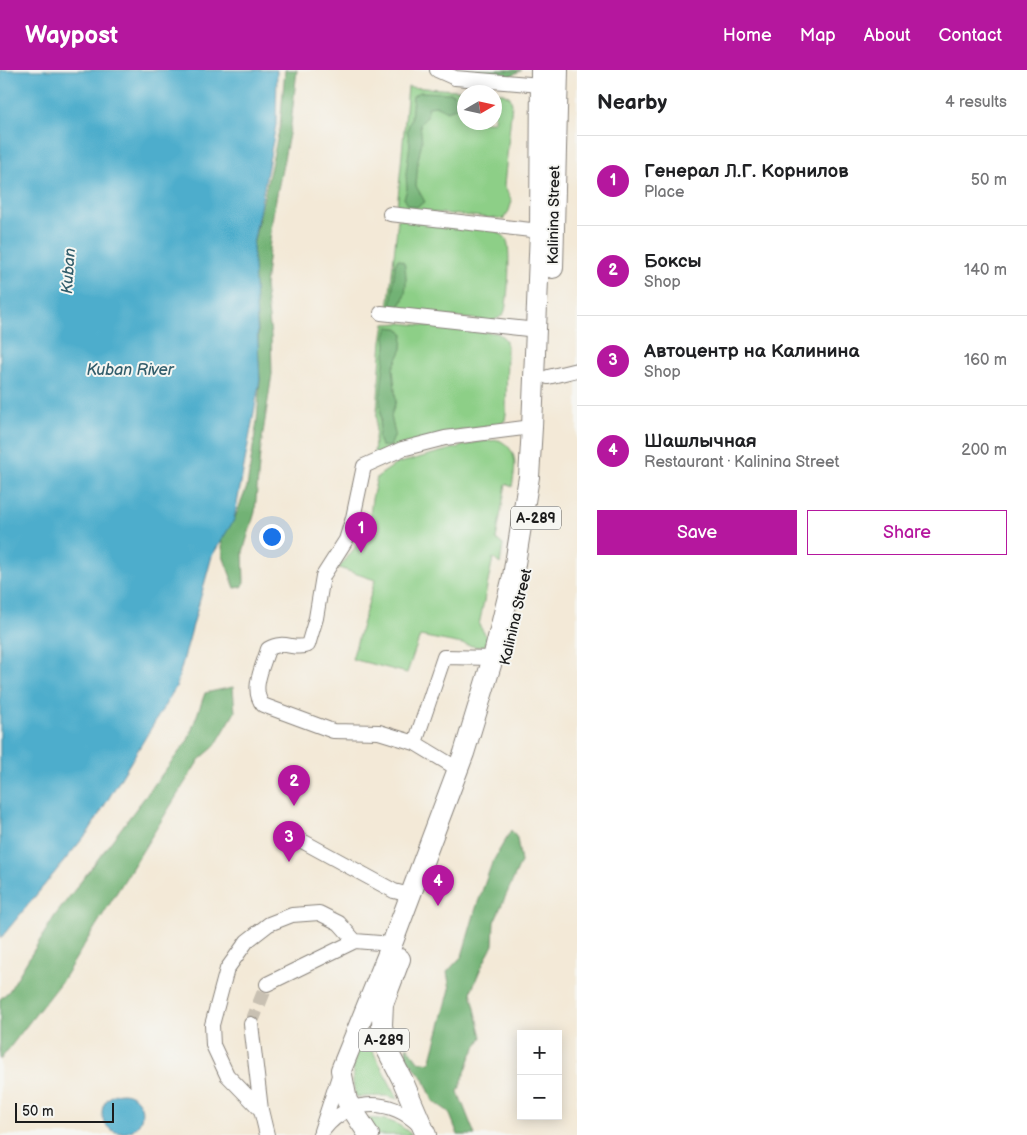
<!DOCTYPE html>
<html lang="en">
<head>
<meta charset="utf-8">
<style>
	body { margin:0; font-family:"Balsamiq Sans",sans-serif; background:#f6f6f6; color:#202124 }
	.controls { position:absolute; right:15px; bottom:15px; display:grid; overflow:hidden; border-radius:0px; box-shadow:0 2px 12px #0003 }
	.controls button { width:45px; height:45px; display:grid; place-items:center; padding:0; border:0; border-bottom:1px solid #e0e0e0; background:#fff; color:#202124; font:25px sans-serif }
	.compass { position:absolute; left:457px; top:15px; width:45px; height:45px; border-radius:50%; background:#fff; box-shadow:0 2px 12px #0003; rotate:81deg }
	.scale { position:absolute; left:15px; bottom:12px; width:99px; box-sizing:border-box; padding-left:5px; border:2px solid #1c1c1c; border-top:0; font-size:14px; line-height:18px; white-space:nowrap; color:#1c1c1c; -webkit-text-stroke:4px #f6f6f2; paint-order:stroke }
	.you { position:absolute; left:271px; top:466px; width:18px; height:18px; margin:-12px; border:4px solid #fff; border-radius:50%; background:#1a73e8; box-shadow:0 0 0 8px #1a73e833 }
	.badge { display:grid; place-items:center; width:32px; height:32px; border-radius:50%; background:#b5179e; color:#fff; font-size:16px; font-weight:700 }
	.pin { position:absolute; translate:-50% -41px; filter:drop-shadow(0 1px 2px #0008) }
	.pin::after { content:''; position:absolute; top:26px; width:18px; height:15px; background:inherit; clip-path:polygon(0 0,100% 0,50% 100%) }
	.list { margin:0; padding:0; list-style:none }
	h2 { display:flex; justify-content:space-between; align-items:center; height:65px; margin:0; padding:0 20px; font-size:21px }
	h2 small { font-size:16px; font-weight:400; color:#757577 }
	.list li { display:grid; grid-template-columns:32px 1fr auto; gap:15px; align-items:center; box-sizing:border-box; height:90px; padding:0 20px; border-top:1px solid #e0e0e0 }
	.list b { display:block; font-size:19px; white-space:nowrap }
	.list p { margin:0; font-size:16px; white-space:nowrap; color:#757577 }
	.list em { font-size:16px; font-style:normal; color:#757577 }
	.actions { display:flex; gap:10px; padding:15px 20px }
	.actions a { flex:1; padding:11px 0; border:1px solid #b5179e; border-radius:0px; text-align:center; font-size:18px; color:#b5179e }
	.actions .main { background:#b5179e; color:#fff }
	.map { position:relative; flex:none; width:577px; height:1065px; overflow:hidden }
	header { display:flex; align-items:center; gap:30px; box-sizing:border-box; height:70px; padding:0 25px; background:#b5179e; color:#fff }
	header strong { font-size:24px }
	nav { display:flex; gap:28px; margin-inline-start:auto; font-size:18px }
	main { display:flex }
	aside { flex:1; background:#fff }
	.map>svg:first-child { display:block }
	.green { fill:#8dcf87; stroke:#547652 }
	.forest { fill:#72b274; stroke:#476748 }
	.water { fill:#4eadcc; stroke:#356474 }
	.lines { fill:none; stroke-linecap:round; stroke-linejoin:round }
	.minor-tunnel { stroke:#c8c0b2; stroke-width:14; stroke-dasharray:14 7; stroke-linecap:butt }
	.minor-casing { stroke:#88827a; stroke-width:16 }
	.highway-casing { stroke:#88827a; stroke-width:22 }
	.minor { stroke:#fff; stroke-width:14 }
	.highway { stroke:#fff; stroke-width:20 }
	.labels { text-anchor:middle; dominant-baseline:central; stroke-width:4; stroke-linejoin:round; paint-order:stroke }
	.shield { fill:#f6f6f2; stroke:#5d5d5c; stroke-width:1 }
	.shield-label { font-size:14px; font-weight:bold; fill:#1c1c1c }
	.street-label { font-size:15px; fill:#1c1c1c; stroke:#f6f6f2 }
	.water-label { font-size:16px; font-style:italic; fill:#325d6b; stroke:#f6f6f2 }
</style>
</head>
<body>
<header>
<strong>Waypost</strong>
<nav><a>Home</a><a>Map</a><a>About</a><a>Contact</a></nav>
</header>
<main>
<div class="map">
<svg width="577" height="1065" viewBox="0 0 577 1065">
	<rect width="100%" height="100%" fill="#f6f6f2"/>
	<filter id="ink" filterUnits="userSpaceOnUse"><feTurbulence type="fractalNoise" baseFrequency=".02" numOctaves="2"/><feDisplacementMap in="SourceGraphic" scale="10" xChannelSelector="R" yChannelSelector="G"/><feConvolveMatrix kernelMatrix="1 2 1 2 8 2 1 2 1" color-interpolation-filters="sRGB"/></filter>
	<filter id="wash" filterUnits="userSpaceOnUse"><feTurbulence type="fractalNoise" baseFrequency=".0096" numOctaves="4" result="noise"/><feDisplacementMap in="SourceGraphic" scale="20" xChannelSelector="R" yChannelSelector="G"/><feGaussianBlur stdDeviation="1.12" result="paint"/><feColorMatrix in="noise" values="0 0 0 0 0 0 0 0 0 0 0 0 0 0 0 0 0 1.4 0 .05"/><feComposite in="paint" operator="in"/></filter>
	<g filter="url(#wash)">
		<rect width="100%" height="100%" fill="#f3e9d7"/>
		<path class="green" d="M408,17L488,22H464V52H494L495,23H503L510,27L512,34L504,116L512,131L509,141L503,149L397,139Z
			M398,149L495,160C500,163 505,166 507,171C511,178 508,236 504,243C501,248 496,249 491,251L388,240Z
			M400,253L497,263C503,266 506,269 507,276L506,344L505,350L502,354L453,362L374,384L382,271L385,254Z
			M499,370C520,381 515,397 512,417L506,414L496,469L503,475L500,494L493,488L479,555L487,567L485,576L478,577L420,566L407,603L352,589L375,510L339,498L368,461L372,429L377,407L396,394L477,372Z
			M365,970L370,976L398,1029L386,1026L356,1027C351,1013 351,979 365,970Z
			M367,1049C385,1047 399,1053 412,1065H376Z"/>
		<path class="forest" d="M285,0H297L291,54L273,144L265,216L271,265L272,304L260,383L255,442L243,482L244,512L242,517L235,518L223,486L221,465L234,450L247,417L257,351L260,310L258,282V258L254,230L253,175L280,56Z
			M446,0H522L506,8Z
			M420,22L452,23L457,29L456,38L447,41L437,36L428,37L427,47L420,54L422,71L418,90L416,116L425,132L416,137L408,135L404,128L407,119L406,104L410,74L407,60L411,49L413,26Z
			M398,189L404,192C407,206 408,227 398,238L391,237L395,195Z
			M388,257L398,258L403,264L402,279L393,298L396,331L391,346L395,364L390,377L381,376L378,368L381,349L380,330L386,275L385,266Z
			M233,617L235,642L215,676L199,690L63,909L0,990V929L9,921L54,847L188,670L205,623Z
			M511,760L517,768L521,792L494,852L493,875L480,900L471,922L482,967L471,986L458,1022L475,1065H458L449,1042L433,1031L424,1009L405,987L407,976L418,991L430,993L450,919L447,902L462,886L476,838L492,793Z"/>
		<path class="water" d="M0,0H277L276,55L253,175L260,310L234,450L212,486L176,617L89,761L0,869Z
			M102 1043a20 20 0 1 1 40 0a20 20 0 1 1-40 0Z"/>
	</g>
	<g filter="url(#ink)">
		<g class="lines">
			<path class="minor-tunnel" d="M251,954L267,914"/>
			<g class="minor-casing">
				<path id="minor" d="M437,0L455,8L541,15
					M390,144L540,161
					M381,243L537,260
					M548,307L577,300
					M415,673L444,587L493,588
					M458,699L415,673L379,662L333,661L263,635C250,620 263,596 268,579C285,569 293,581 308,575L316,548L323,506L346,470L353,448L364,396L402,379L445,368L532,357
					M293,766L394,821L410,825
					M267,914L355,871L392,874
					M251,954L261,1040L267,1065
					M261,1040L227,1005L213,975L212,955L227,899L247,871L269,854L292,845L319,843L339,853L355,871
					M321,1061L340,1003
					M320,1065C344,1028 389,1026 419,1055"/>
			</g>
			<g class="highway-casing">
				<path id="highway" d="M553,198L558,0
					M400,889L383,934L382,955L385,976L402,1009L426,1065
					M369,1065L347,1031L341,1000L392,874L464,683L493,588L513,506L529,407L532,357L540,161L541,0"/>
			</g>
			<use href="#minor" class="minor"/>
			<use href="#highway" class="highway"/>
		</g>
	</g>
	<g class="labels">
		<g class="shield">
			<rect x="511" y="436.5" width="50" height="23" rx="4"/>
			<rect x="359" y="958.5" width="50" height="23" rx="4"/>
		</g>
		<g class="shield-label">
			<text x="536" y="448">А-289</text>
			<text x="384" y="970">А-289</text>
		</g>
		<g class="street-label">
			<text transform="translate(554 145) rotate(-89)">Kalinina Street</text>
			<text transform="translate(516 547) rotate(-77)">Kalinina Street</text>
		</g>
		<g class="water-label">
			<text transform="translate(69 201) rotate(-86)">Kuban</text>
			<text x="130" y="300">Kuban River</text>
		</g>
	</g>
</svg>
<div class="controls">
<button>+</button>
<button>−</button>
</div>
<svg class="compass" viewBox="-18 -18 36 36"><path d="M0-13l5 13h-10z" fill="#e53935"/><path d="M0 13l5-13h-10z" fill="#757577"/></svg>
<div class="scale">50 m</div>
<div class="you"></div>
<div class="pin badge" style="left:361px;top:483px">1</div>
<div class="pin badge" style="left:294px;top:736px">2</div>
<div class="pin badge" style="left:289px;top:792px">3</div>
<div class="pin badge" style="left:438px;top:836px">4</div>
</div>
<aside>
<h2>Nearby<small>4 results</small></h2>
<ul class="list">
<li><span class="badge">1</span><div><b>Генерал Л.Г. Корнилов</b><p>Place</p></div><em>50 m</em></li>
<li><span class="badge">2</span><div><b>Боксы</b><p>Shop</p></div><em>140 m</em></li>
<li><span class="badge">3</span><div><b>Автоцентр на Калинина</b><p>Shop</p></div><em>160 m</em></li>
<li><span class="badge">4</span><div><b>Шашлычная</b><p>Restaurant · Kalinina Street</p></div><em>200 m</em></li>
</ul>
<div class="actions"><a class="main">Save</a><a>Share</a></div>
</aside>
</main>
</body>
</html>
